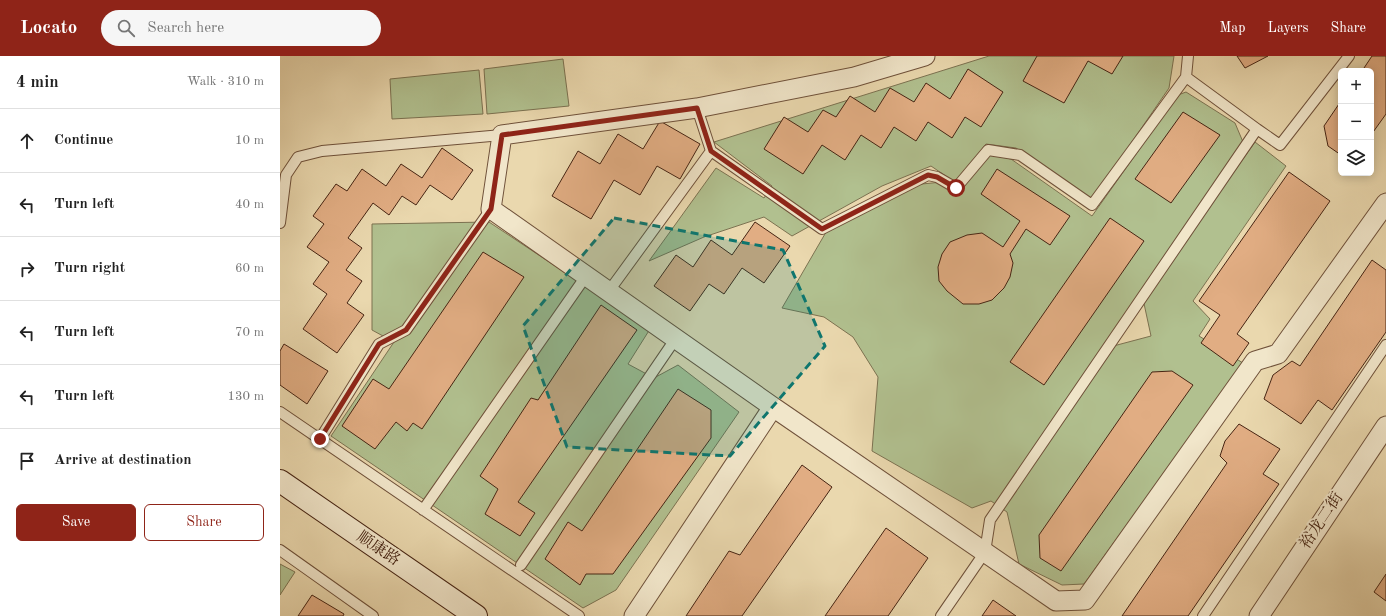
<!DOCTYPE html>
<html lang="en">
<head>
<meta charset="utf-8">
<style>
	body { margin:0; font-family:"Old Standard TT","Noto Serif SC",serif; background:#f6f6f6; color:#222 }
	.controls { position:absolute; right:12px; top:12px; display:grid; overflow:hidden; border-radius:6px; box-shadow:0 2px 10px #0003 }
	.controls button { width:36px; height:36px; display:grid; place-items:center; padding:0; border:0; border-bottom:1px solid #e0e0e0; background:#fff; color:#222; font:20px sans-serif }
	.stop { position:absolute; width:12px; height:12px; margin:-9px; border:3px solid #8f2418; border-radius:50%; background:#fff }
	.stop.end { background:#8f2418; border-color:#fff; box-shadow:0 1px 4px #0008 }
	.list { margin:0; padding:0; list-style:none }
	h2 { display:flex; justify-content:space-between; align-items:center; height:52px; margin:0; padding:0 16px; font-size:17px }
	h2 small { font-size:13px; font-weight:400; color:#767676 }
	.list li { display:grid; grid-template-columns:26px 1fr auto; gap:12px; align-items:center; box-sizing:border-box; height:64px; padding:0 16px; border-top:1px solid #e0e0e0 }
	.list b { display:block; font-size:15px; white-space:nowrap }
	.list em { font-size:13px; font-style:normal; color:#767676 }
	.actions { display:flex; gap:8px; padding:12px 16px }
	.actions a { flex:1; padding:9px 0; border:1px solid #8f2418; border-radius:6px; text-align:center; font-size:14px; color:#8f2418 }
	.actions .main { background:#8f2418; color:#fff }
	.icon { flex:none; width:22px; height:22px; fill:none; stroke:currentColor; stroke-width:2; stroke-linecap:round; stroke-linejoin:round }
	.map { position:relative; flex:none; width:1106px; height:560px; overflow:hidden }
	header { display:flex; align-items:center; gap:24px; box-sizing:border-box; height:56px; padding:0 20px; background:#8f2418; color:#fff }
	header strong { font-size:19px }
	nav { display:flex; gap:22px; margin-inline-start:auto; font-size:14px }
	.search { width:280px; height:36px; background:#f6f6f6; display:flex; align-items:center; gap:10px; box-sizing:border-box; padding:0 14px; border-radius:22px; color:#767676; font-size:15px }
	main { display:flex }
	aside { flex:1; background:#fff }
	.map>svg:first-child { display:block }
	.green { fill:#b1c08f; stroke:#7c7251 }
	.building { fill:#e1ad83; stroke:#462413 }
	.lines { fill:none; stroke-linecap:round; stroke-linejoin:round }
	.lane-casing { stroke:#6f513a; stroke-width:12 }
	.street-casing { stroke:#6f513a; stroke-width:21 }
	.secondary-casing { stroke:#462413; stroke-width:24 }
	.lane { stroke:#f1e6ca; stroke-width:10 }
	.street { stroke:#f1e6ca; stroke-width:19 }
	.secondary { stroke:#f1e6ca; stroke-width:22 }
	.route { stroke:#8f2418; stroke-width:5 }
	.marked { fill:#0f766e; fill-opacity:0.2; stroke:#0f766e; stroke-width:3; stroke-dasharray:8 5; stroke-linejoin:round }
	.labels { text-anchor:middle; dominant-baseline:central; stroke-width:4; stroke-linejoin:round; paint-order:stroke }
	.street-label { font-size:16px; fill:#462413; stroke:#f1e6ca }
</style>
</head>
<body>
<header>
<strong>Locato</strong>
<div class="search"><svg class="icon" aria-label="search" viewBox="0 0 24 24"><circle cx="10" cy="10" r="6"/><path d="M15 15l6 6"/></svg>Search here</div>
<nav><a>Map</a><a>Layers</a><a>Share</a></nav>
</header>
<main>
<aside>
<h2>4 min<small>Walk · 310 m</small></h2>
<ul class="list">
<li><svg class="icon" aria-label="ahead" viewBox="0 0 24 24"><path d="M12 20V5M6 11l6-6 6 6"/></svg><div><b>Continue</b></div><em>10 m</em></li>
<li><svg class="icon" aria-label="left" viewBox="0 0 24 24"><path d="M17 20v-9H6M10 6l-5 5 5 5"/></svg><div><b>Turn left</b></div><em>40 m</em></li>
<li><svg class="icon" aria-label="right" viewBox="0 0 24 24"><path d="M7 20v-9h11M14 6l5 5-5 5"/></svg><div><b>Turn right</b></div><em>60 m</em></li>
<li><svg class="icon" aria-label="left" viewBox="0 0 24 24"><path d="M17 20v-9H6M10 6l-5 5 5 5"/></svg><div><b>Turn left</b></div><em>70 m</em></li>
<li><svg class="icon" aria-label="left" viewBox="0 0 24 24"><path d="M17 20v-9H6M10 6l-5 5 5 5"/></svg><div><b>Turn left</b></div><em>130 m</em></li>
<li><svg class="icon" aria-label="arrive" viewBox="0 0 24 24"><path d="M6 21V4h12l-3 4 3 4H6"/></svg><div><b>Arrive at destination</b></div></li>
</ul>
<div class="actions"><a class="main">Save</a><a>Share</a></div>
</aside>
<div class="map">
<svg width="1106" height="560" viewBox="0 0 1106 560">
	<rect width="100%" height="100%" fill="#ead8ae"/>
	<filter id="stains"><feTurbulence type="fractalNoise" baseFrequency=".005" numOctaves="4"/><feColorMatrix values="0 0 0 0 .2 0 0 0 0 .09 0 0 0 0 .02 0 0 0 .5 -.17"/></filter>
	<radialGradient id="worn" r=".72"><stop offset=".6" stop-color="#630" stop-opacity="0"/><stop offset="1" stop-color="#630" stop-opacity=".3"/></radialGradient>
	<path class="green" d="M709,0H894L889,32L812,144L736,92L706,88L676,127L651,110L602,130L512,180L484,161L424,181L369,205L436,112L484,142L492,130L434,86Z
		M283,3L289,50L207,58L204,13Z
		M199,14L203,58L112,63L110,23Z
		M906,36L955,67L963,86L822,293L871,280L863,243L975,86L1006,110L913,245L930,263L919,280L963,307L804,528L782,529L739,508L727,456L711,445L692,452L592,395L598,321L573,281L544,261L502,252L549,171L632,129L662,126L678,137L708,98L731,103L812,160L898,39Z
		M209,166L370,273L348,308L374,322L398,309L459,356L336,534L303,552L51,380L114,286L92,274V168Z
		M0,508L15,516L0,539Z"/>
	<path class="building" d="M757,0H843L832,18L808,5L784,47L743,25Z
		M957,0H988L965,12Z
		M1092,0H1106V58L1091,79V15H1082Z
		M688,13L723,36L701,71L685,61L672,82L648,66L636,85L614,71L601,92L581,79L565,104L542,89L523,118L484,93L504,61L528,76L543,54L556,61L570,40L595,56L610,32L634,46L646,27L670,43Z
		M1061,45V99L1048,90L1044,70Z
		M903,56L940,79L891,147L855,123Z
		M380,65L420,88L400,123L377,110L360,139L334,124L311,163L272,140L298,95L320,108L338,78L363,93Z
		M162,92L193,114L172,144L150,129L136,149L122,140L109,159L93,147L68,182L82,192L66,214L82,225L67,247L84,259L57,297L23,273L47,238L33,228L49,206L27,191L44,168L33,160L56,128L67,135L82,113L106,130L121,108L142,122Z
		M717,113L790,160L770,189L746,173L730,198L733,207L730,221L724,232L712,244L699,248H683L667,235L659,225L658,211L662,198L670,186L687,179L702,177L723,191L740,165L701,138Z
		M1009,116L1050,145L957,278L969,287L953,310L921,287L940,259L919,245Z
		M830,162L864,185L764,329L730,306Z
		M475,166L510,190L484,227L462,212L444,238L429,228L410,255L374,230L396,199L413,211L431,184L452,199Z
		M203,196L244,221L142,373L133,367L127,375L116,366L95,393L62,370L93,323L109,333Z
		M1092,204L1106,214V276L1052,354L1038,344L1021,368L984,343L993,319L1012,305L1020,310Z
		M321,249L357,274L238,446L255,457L240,480L205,458L218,433L200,420L251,342L258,344Z
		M4,288L48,315L27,348L0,329V295Z
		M892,315L913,329L781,515L760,502L759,479L872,316Z
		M398,333L431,354V382L333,518H306L300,529L265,503L288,466L302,475Z
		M959,368L1000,393L983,418L999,428L908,560H842L947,407L940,400L945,385Z
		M522,409L552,431L462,560H406L449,495L460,499Z
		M606,472L648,502L608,560H545Z
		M1106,518V545L1094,536Z
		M32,539L64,558L63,560H18Z
		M713,544L736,560H702Z"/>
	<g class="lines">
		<g class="lane-casing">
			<path id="lane" d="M906,21L908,0
				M431,95L542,173L648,119L657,121L676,132L708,94L740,99L812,149L906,21L977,73
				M0,167L6,119L18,101L42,95L222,79
				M329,235L431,95L417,52
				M0,356L299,560
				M40,383L99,288L126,274L211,153
				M143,454L306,220
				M0,494L93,560
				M241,509L396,282
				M661,560L705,496L710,464L977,73L1000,89L1069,0
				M923,560L1106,289"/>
		</g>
		<g class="street-casing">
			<path id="street" d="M493,351L211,153L222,79L417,52L574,21L645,0
				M354,560L493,351L776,545L805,544L975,305L998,298L1106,147
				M979,560L1106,370"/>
		</g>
		<g class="secondary-casing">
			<path id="secondary" d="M0,425L196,560"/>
		</g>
		<use href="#lane" class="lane"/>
		<use href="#street" class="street"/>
		<use href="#secondary" class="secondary"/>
	</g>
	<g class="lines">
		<path class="route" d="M40,383L99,288L126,274L211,153L222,79L417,52L431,95L542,173L648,119L657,121L676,132"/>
	</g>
	<path class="marked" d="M334,162L503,194L545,290L450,400L287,391L243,270Z"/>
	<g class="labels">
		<g class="street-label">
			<text transform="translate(1042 465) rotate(-56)">裕龙二街</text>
			<text transform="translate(98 493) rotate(34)">顺康路</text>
		</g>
	</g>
	<rect width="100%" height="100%" filter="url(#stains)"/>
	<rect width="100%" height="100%" fill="url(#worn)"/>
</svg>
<div class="controls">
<button>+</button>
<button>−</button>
<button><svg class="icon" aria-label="layers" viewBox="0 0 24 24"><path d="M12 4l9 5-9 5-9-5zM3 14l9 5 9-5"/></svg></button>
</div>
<div class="stop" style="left:676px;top:132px"></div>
<div class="stop end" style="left:40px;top:383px"></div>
</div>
</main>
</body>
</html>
